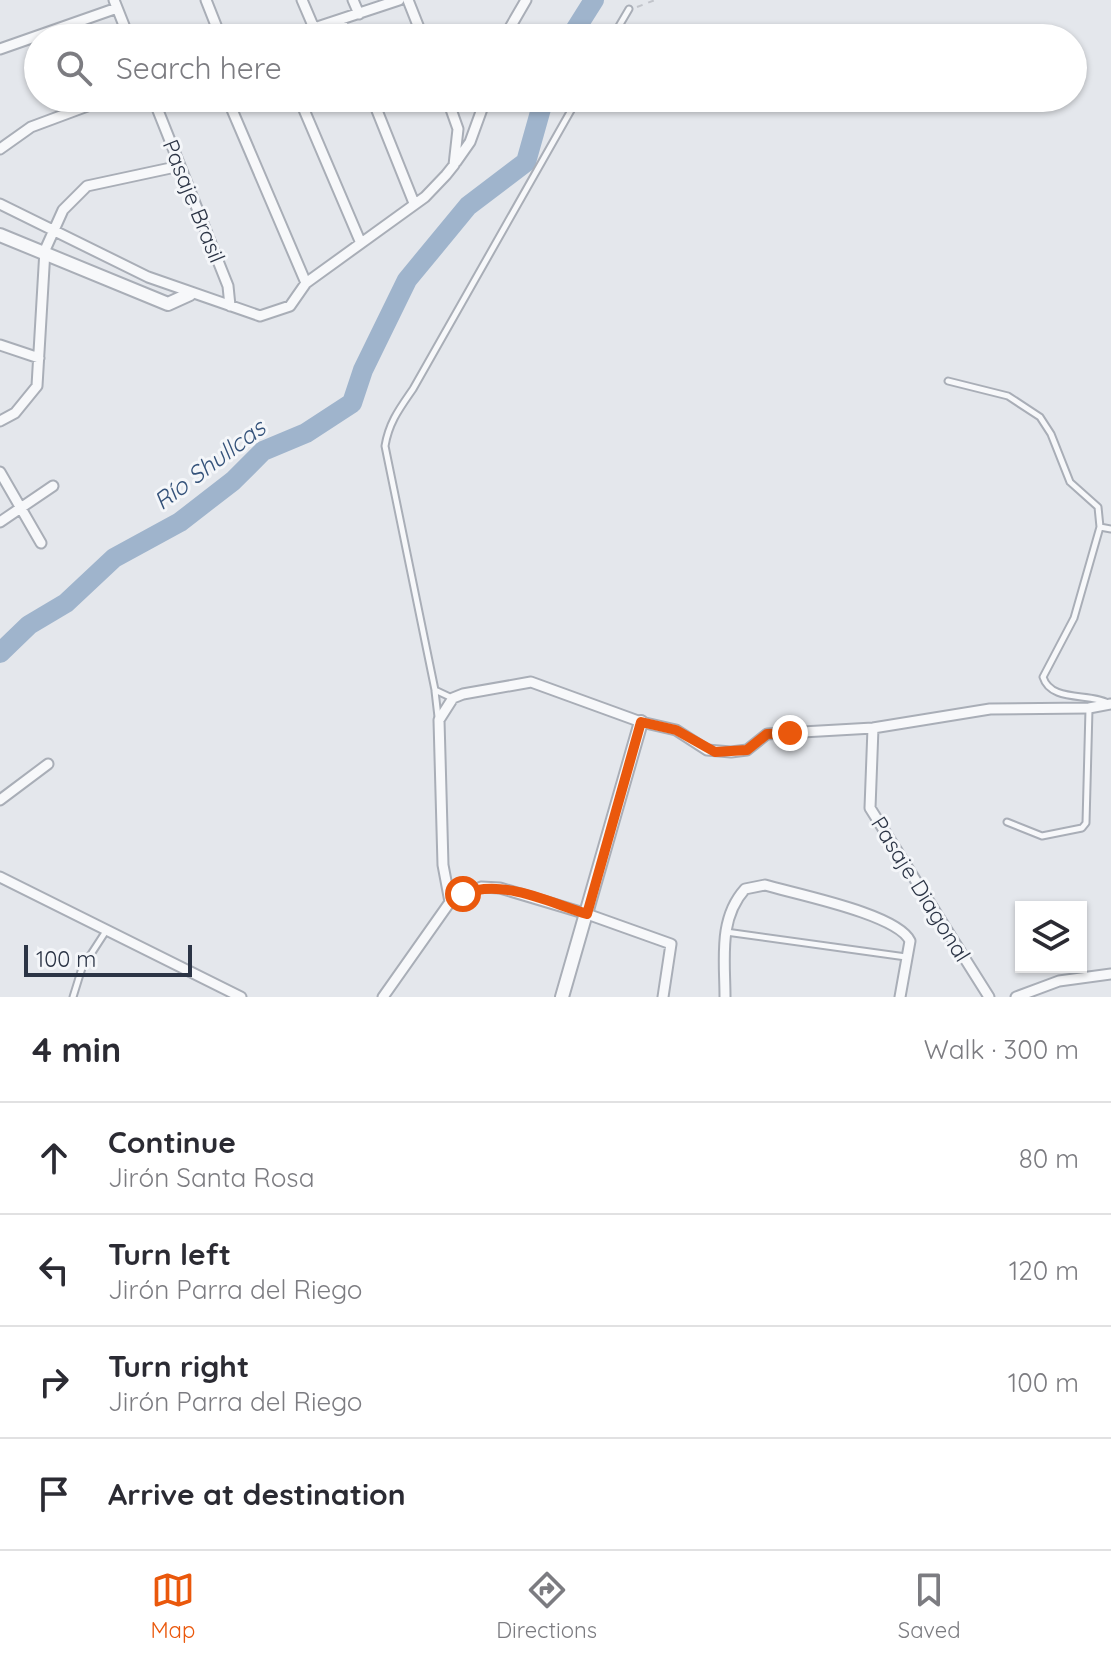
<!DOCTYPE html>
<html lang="en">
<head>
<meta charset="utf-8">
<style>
	body { margin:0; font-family:Quicksand,sans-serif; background:#f7f7f7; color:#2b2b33 }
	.controls { position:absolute; right:24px; bottom:24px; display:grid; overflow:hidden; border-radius:0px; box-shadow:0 2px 6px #0004 }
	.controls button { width:72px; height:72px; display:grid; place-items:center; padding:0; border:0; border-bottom:2px solid #e1e1e2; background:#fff; color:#2b2b33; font:40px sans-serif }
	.scale { position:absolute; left:24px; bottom:20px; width:168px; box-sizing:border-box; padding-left:8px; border:4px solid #2b3445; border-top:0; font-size:22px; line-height:28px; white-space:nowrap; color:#2b3445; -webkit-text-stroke:6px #f4f6f9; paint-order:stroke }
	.stop { position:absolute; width:24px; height:24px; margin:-18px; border:6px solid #ea580c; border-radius:50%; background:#fff }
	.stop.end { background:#ea580c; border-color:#fff; box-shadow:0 2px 8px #0008 }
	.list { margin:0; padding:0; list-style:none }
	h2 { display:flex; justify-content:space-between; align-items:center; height:104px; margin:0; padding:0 32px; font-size:34px }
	h2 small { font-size:26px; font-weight:400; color:#7c7c81 }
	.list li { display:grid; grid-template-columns:52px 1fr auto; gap:24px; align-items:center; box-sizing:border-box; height:112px; padding:0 32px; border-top:2px solid #e1e1e2 }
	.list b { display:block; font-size:30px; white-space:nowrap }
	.list p { margin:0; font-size:26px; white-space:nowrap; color:#7c7c81 }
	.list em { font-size:26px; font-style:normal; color:#7c7c81 }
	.icon { flex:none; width:44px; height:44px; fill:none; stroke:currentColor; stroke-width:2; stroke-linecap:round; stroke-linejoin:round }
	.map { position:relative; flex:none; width:1111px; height:997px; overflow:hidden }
	.search { position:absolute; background:#fff; box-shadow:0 2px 6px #0004; left:24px; right:24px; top:24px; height:88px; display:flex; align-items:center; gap:20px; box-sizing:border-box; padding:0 28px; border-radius:44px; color:#7c7c81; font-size:30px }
	.sheet { height:552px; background:#fff }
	nav { display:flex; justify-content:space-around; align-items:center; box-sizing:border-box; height:112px; border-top:2px solid #e1e1e2; background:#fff; font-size:22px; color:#7c7c81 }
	nav a { display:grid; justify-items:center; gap:4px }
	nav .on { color:#ea580c }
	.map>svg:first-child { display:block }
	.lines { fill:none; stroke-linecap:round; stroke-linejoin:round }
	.river { stroke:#9fb4cc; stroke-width:20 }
	.service-casing { stroke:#a9aeb7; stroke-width:9 }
	.minor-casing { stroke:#a9aeb7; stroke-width:13 }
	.tertiary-casing { stroke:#a9aeb7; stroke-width:16 }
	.path { stroke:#c2c5cb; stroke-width:2; stroke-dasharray:6 6; stroke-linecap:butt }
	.service { stroke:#f7f8fa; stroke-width:5 }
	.minor { stroke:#f7f8fa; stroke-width:9 }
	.tertiary { stroke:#f7f8fa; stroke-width:12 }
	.route { stroke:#ea580c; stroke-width:10 }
	.labels { text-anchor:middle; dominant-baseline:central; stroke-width:6; stroke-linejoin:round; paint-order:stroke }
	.street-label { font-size:22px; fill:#2b3445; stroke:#f4f6f9 }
	.water-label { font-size:24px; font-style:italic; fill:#34527a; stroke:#f4f6f9 }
</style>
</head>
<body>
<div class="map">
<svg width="1111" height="997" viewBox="0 0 1111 997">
	<rect width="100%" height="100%" fill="#e4e7ec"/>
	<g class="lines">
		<path class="river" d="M570,38L594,0
			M0,653L29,625L66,603L114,558L180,522L233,481L263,451L306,433L352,403L363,370L407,280L468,206L526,162L544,98"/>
		<g class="service-casing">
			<path id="service" d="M612,38L629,9
				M948,381L1008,396L1040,417L1051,434L1070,482L1098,507L1100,527L1074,618L1043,677C1051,703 1090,692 1110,704
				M1100,527L1111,529
				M435,691L438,717
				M452,698L435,690L385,446C389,422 400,408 413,389L578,98
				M1007,822L1042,836L1082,828L1086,823L1089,709
				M726,932L906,957
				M73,997L82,968L106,931"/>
		</g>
		<g class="minor-casing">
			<path id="minor" d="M114,0L129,38
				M206,0L221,38
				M302,0L314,28
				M353,0L359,14
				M408,0L423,38
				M341,20L348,38
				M284,38L399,0
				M504,38L526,0
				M0,49L117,8
				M153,98L228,286L230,306
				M227,98L306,283
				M299,98L360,241
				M372,98L414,203
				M0,149L31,127L109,98
				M456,162L470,142L486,98
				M0,204L148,277L260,316L290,306L306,283L425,197L446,175L454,165L458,129L447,98
				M0,345L39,358
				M0,421L15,413L37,386L45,250L63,210L87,186L180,166
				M0,472L41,543
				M0,522L53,486
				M873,728L870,808L989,997
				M0,800L48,764
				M0,877L241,997
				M450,902L443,865L439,720L453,698L463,694L531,682L641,722L676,730L707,750L731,752L747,750L767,734L873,728L990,709L1089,708L1111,704
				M383,997L450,902L481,887L500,888L587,914L671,944L663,997
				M725,997C725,960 718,919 745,889L765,885C795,894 898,914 910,941L900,997
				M1016,997L1059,981L1111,974"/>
		</g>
		<g class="tertiary-casing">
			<path id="tertiary" d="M0,235L168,304L190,294
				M562,997L641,722"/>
		</g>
		<path class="path" d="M637,7L655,0"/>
		<use href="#service" class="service"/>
		<use href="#minor" class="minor"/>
		<use href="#tertiary" class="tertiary"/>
	</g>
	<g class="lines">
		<path class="route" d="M463,894C502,878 548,902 587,914L641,722L676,730L715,752L747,750L767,734L790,733"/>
	</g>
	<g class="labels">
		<g class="street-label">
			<text transform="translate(194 201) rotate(68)">Pasaje Brasil</text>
			<text transform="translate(921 889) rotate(58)">Pasaje Diagonal</text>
		</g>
		<g class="water-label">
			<text transform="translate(209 464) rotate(-37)">Río Shullcas</text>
		</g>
	</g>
</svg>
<div class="controls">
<button><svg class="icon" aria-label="layers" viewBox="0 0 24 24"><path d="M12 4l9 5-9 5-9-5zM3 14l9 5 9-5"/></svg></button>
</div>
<div class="scale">100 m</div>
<div class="stop" style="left:463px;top:894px"></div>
<div class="stop end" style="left:790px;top:733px"></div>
<div class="search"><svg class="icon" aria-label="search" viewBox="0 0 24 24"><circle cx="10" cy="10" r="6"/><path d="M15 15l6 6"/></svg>Search here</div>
</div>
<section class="sheet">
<h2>4 min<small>Walk · 300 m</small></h2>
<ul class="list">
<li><svg class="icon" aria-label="ahead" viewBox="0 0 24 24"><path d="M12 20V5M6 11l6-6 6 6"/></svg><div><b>Continue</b><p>Jirón Santa Rosa</p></div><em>80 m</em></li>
<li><svg class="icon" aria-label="left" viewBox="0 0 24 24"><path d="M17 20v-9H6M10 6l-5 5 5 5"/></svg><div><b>Turn left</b><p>Jirón Parra del Riego</p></div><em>120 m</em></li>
<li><svg class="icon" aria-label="right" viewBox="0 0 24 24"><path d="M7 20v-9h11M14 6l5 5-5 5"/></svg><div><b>Turn right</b><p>Jirón Parra del Riego</p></div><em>100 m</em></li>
<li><svg class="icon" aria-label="arrive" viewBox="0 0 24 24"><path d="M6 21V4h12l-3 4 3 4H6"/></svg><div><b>Arrive at destination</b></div></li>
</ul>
</section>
<nav>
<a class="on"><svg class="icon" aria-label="map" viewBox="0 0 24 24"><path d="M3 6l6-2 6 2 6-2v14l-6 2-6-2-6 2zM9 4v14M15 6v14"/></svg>Map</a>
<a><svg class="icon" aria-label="directions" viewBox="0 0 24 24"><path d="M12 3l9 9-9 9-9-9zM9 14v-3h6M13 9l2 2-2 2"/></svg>Directions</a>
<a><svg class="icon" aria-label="saved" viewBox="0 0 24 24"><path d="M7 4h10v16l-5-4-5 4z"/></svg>Saved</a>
</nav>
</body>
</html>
